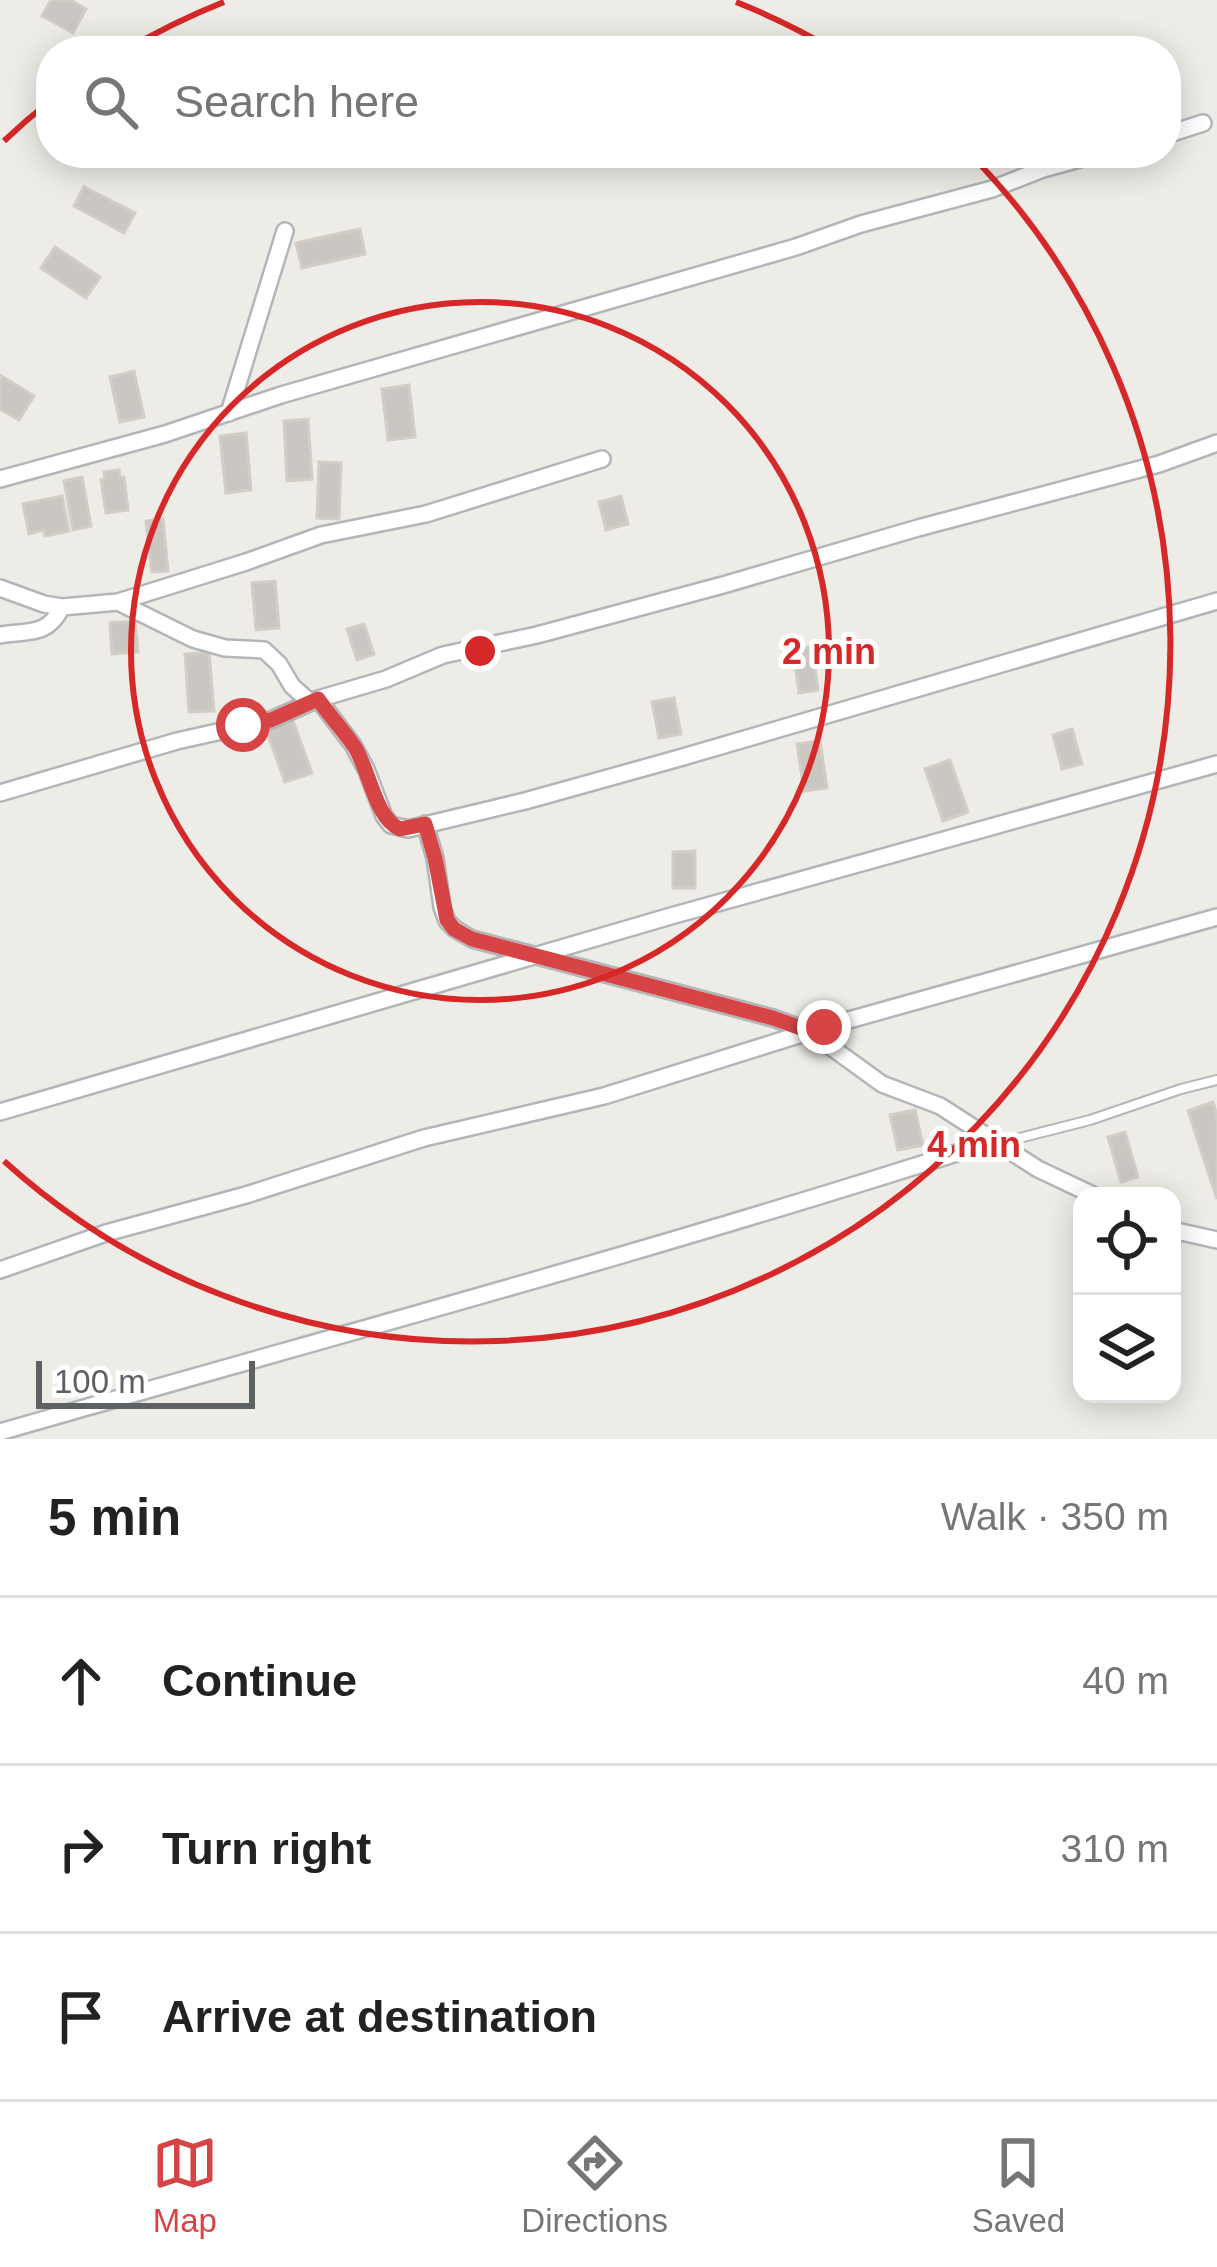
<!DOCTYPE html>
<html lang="en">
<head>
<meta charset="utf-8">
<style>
	body { margin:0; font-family:Arial,sans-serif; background:#f6f6f6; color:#222 }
	.controls { position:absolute; right:36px; bottom:36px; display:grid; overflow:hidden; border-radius:24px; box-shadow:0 6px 30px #0003 }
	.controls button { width:108px; height:108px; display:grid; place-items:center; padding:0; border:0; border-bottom:3px solid #e0e0e0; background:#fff; color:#222; font:60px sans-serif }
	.scale { position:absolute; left:36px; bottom:30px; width:219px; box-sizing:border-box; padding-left:12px; border:6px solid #5e6164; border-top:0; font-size:33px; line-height:42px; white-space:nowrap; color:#5e6164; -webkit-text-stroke:9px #fff; paint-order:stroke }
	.stop { position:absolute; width:36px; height:36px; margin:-27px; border:9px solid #d64445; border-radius:50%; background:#fff }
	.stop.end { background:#d64445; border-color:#fff; box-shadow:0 3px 12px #0008 }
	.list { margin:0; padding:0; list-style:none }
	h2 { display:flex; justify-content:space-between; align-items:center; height:156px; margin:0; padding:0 48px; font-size:51px }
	h2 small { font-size:39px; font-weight:400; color:#767676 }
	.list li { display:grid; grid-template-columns:78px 1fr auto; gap:36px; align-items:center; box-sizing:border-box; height:168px; padding:0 48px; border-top:3px solid #e0e0e0 }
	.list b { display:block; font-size:45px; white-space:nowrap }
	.list em { font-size:39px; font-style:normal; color:#767676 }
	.icon { flex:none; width:66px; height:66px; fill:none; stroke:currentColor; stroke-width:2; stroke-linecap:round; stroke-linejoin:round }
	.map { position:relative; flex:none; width:1217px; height:1439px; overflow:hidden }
	.search { position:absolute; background:#fff; box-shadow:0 6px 30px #0003; left:36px; right:36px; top:36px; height:132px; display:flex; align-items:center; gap:30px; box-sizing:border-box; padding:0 42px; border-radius:48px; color:#767676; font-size:45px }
	.sheet { height:660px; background:#fff }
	nav { display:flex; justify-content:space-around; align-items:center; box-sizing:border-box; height:168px; border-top:3px solid #e0e0e0; background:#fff; font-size:33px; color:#767676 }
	nav a { display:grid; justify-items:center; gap:6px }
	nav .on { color:#d64445 }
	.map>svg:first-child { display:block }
	.building { fill:#cac7c2; stroke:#d2cdc5; stroke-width:3 }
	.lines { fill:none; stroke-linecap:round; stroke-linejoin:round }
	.service-casing { stroke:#b3b6b9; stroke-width:12 }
	.minor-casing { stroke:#b3b6b9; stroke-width:20 }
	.service { stroke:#fff; stroke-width:8 }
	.minor { stroke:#fff; stroke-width:15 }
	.route { stroke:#d64445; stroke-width:15 }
	.ring { fill:none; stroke:#d62828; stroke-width:6 }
	.centre { fill:#d62828; stroke:#fff; stroke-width:6 }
	.ring-label { font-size:36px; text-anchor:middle; font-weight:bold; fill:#d62828; stroke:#fff; stroke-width:10; stroke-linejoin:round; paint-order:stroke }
</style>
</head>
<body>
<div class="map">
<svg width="1217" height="1439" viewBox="0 0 1217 1439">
	<rect width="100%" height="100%" fill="#eeece6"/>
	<path class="building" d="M51,0H70L86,9L73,33L42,16Z
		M84,187L135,213L124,233L74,206Z
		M360,229L365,254L302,268L296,243Z
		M55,247L100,277L86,298L41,268Z
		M134,371L144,417L120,422L110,377Z
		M0,375L34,396L19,420L0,409Z
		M409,385L415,437L388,440L382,389Z
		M308,419L312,479L287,481L284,421Z
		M246,433L251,490L226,493L220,436Z
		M319,462L341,463L339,519L317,518Z
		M119,470L120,477H124L128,510L106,513L101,480L105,479L104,472Z
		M82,477L91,526L73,530L64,481Z
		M62,496L69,531L45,536L44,530L29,534L23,504Z
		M621,496L628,524L606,530L599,502Z
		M163,519L168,571L152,572L146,521Z
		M275,581L279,628L256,630L252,583Z
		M135,621L138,652L112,654L110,623Z
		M364,624L374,654L357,660L347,629Z
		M812,647L818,690L799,693L793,649Z
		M209,652L214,711L189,712L185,654Z
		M674,698L681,734L659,738L652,702Z
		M293,721L312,773L285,782L266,730Z
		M1072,729L1082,764L1062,769L1053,735Z
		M820,741L827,788L804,791L797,744Z
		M950,760L968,812L943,821L925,769Z
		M695,851V888H673V852Z
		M1213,1102L1217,1116V1199L1188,1111Z
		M915,1110L923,1145L898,1150L890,1115Z
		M1125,1132L1138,1177L1121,1182L1108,1137Z"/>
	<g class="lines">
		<g class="service-casing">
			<path id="service" d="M1000,1143L1090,1120L1181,1089L1217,1080"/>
		</g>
		<g class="minor-casing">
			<path id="minor" d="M1166,135L1203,123
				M229,413L285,231
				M0,479L165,434L281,395L796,247L861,224L992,189L1043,169L1101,153
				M0,588L44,604L62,607L118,602L193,639L225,648L264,650L279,664L292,686L310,702
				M118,602L246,562L321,535L426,514L602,459
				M0,635C29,630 47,637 62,607
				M318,699L353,745L366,769L384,816L391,825L408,829L525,801L683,757L1217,601
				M0,793L177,741L271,720L318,699L386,679L443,655L537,635L723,585L918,528L1159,464L1217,443
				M425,824L435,858L442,907L447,921L455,929L472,939L773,1018L809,1031L882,1084L940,1106L1038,1169L1095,1196
				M0,1112L671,916L1217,764
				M1172,1230L1217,1240
				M0,1270L106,1233L246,1195L424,1138L604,1096L824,1027L1217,917
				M0,1432C323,1339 649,1252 969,1149L997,1144"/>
		</g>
		<use href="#service" class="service"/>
		<use href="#minor" class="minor"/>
	</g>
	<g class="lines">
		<path class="route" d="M243,725L271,720L318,699C329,715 343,730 354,746C370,770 374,817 400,829L425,824L435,858L447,920L454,929L472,939L773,1018L809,1031L824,1027"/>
	</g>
	<g class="ring">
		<circle cx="480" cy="651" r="349"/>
		<path d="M4 141A698 698 0 0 1 50 101M126 50A698 698 0 0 1 224 2M736 2A698 698 0 0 1 834 50M969 153A698 698 0 0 1 4 1161"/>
	</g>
	<circle cx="480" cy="651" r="18" class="centre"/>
	<g class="ring-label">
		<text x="829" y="664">2 min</text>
		<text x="974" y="1157">4 min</text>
	</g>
</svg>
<div class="controls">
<button><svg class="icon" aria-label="locate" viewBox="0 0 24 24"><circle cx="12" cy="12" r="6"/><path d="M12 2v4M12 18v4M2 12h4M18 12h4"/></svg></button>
<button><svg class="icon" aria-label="layers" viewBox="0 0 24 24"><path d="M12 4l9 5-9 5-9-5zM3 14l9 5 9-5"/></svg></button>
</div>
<div class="scale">100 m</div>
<div class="stop" style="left:243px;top:725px"></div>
<div class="stop end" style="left:824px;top:1027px"></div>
<div class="search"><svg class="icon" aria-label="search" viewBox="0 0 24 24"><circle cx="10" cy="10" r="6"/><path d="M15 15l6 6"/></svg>Search here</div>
</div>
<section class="sheet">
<h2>5 min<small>Walk · 350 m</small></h2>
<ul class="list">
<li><svg class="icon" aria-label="ahead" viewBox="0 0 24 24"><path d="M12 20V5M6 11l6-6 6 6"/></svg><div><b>Continue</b></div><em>40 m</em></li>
<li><svg class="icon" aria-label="right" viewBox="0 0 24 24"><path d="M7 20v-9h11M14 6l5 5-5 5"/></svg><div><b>Turn right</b></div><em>310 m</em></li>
<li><svg class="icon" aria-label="arrive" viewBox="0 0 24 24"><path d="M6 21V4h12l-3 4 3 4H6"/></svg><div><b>Arrive at destination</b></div></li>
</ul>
</section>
<nav>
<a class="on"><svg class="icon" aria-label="map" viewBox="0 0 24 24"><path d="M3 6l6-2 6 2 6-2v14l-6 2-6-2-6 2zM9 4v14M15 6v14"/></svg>Map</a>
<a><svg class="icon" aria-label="directions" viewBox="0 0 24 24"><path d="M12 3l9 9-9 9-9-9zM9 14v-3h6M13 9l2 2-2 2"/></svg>Directions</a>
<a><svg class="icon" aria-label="saved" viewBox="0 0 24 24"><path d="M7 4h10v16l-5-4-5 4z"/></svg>Saved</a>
</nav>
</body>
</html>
